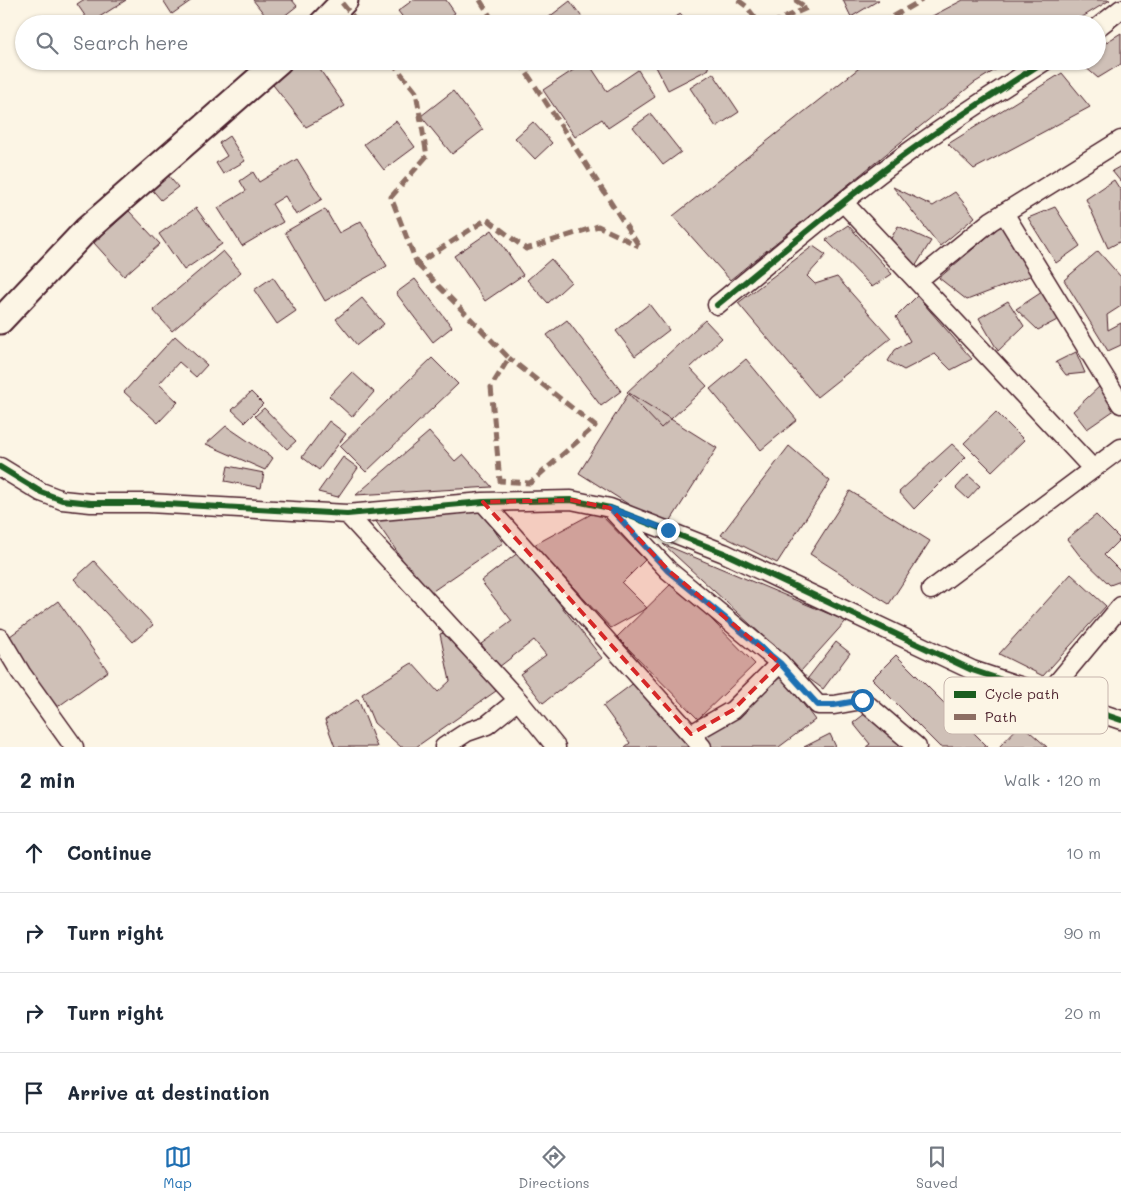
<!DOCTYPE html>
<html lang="en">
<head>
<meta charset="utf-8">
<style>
	body { margin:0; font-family:Mali,sans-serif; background:#f2f2f3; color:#1f2937 }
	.stop { position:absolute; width:15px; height:15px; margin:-11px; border:4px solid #1f6fb2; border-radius:50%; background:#fff }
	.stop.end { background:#1f6fb2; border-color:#fff; box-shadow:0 1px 5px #0008 }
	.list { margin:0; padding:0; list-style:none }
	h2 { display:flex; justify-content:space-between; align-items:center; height:65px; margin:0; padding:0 20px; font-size:21px }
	h2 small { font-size:16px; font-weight:400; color:#747a83 }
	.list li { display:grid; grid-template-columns:32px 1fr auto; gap:15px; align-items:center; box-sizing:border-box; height:80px; padding:0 20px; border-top:1px solid #e0e1e3 }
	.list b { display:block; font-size:19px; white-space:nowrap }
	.list em { font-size:16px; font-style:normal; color:#747a83 }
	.icon { flex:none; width:28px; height:28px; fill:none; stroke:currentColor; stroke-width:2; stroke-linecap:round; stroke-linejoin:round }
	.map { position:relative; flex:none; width:1121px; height:747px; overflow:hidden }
	.search { position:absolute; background:#fff; box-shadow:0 1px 4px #0004; left:15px; right:15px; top:15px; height:55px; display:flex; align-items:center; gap:12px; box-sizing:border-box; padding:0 18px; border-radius:28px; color:#747a83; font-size:19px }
	.sheet { height:385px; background:#fff }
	nav { display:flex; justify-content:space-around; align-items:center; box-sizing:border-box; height:70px; border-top:1px solid #e0e1e3; background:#fff; font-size:14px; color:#747a83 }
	nav a { display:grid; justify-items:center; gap:2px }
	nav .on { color:#1f6fb2 }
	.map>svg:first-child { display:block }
	.building { fill:#cfc0b7; stroke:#4a1f2b }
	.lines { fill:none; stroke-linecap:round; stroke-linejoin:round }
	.street-casing { stroke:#4a1f2b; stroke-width:21 }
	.secondary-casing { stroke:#4a1f2b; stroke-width:29 }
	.street { stroke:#fcf5e5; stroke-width:18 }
	.secondary { stroke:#fcf5e5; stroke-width:25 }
	.quiet { stroke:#8d6e63; stroke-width:5; stroke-dasharray:10 5; stroke-linecap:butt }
	.cycleway-casing { stroke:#fcf5e5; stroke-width:9 }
	.cycleway { stroke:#1b5e20; stroke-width:6 }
	.route { stroke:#1f6fb2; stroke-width:6 }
	.marked { fill:#d62828; fill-opacity:0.2; stroke:#d62828; stroke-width:4; stroke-dasharray:10 6; stroke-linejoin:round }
	.key { fill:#fcf5e5; stroke:#c7b5ad; stroke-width:1 }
	.key-label { font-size:14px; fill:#4a1f2b }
</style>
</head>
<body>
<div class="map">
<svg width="1121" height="747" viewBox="0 0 1121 747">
	<rect width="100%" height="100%" fill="#fcf5e5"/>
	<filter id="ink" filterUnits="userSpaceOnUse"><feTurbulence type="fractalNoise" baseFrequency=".02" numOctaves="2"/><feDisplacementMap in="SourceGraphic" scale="10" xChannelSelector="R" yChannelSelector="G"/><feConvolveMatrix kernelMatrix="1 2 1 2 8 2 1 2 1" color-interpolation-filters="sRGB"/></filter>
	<g filter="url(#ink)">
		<path class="building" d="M83,0H126L90,23L77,4Z
			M163,0H192L172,14Z
			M253,0H292L297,6L274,24H272Z
			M413,0H446L455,13L440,24H408L398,11Z
			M843,0H879L851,17Z
			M963,0H1110L1071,24H917Z
			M570,1L587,24H540Z
			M681,14L686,24H661Z
			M1121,33V64L1098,78L1078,61H1097V48Z
			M296,61H314L345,106L306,127L270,81Z
			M587,61L607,91L638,70L655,97L608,128L602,119L575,137L543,90Z
			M653,61H705L709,69L668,90Z
			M868,61H1010L974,83L730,280L673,216Z
			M713,73L739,112L716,127L690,88Z
			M1062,73L1090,107L974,169L948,144Z
			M453,91L483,130L452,154L421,116Z
			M651,114L681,152L663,165L633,127Z
			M396,121L415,147L384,170L364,144Z
			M533,122L552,143L535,159L515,138Z
			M229,136L245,161L223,174L216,163L227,156L219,143Z
			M297,159L322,199L296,215L285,196L272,204L283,222L242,246L218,208L246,191L240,181L253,172L259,182Z
			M1121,166V182L1112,171Z
			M166,173L178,187L161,200L149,186Z
			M1114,180L1121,191V241L1108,248L1086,199Z
			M893,187L933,206L955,192L975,217L940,246Z
			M1055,207L1080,246L1056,263L1028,218Z
			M196,208L222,244L184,270L159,234Z
			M325,209L339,233L361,221L387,266L325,301L285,232Z
			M129,211L160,244L124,276L94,243Z
			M848,225L892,274L872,287L826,240Z
			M1001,225L1035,274L967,300L939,278Z
			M898,226L931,241L915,267L889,242Z
			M492,230L523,275L485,301L454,256Z
			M813,246L826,255L807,276L815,284L837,277L891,338L817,397L738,303Z
			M223,251L241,272L172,331L153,310Z
			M1098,251L1121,277V306L1107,315L1108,330L1121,323V345L1108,351L1064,280Z
			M551,259L571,282L548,303L527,280Z
			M273,277L296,311L277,324L254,290Z
			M415,279L452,327L433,342L396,293Z
			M1045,290L1063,317L1038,330L1016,309Z
			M917,296L972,359L951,370L935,354L904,370L888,361L895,350L910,341L896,317Z
			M362,298L384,324L357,345L336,319Z
			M1008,301L1024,326L998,351L979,318Z
			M649,304L669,330L635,356L616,331Z
			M567,320L621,391L601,406L547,335Z
			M705,320L722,338L690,368L707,386L661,428L627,392Z
			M175,336L207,365L196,377L179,362L159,384L178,402L158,423L124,392Z
			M1076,352L1085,373L1066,375L1056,362Z
			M432,358L458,384L366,472L340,446Z
			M746,359L797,420L761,450L710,389Z
			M352,372L374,392L352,417L329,396Z
			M1100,386L1116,409L1087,429L1073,411Z
			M251,392L263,404L245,422L232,410Z
			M629,393L717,448L666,528L579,473Z
			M264,408L296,441L287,449L255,416Z
			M996,412L1024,440L992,471L964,443Z
			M329,421L346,434L319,470L302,457Z
			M226,426L273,458L265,470L206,444Z
			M429,432L455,461L463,454L492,487L356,495Z
			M952,444L966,457L914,509L899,492Z
			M789,446L830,481L777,563L721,535Z
			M343,457L358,468L338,497L318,492Z
			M228,466L264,473L261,488L225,481Z
			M968,475L980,486L968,499L956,488Z
			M850,491L930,541L889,604L810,554Z
			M477,505L503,543L427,595L375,520Z
			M597,511L645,560L622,583L647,608L611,628L534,545Z
			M1096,515L1120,539L1104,555L1121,572V581L1110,585L1080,556L1067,539Z
			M663,544L846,621L801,671Z
			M519,552L602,658L543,703L520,674L546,655L534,640L499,667L481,644L512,621L481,581Z
			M94,561L153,625L133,642L74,579Z
			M1071,574L1106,606L1043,676L999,654Z
			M674,581L755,664L698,719L617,637Z
			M58,601L108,671L56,708L6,639Z
			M453,630L496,691L416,747H401L374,723L362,694L412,663L438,692L450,681L440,634Z
			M836,642L850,653L823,689L808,678Z
			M896,655L988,747H940L872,679Z
			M782,676L815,720L779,747H709L701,735Z
			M639,679L691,747H625L630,743L603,706Z
			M358,699L377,747H335L325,720Z
			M871,709L903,747H866L870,744L853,723Z
			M1021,724L1047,747H999Z
			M830,734L836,747H804Z"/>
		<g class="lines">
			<g class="street-casing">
				<path id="street" d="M1097,28L1121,9
					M843,202L1093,469
					M1004,213L1121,404
					M917,281L991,221L1121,140
					M717,305C779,255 839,203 903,156C949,122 997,92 1045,61
					M0,467L41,492L62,500L91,503H148L347,514L483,502L571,500L610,508L724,553L972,670L1121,720
					M483,502L702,747
					M614,512L669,571L780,663L733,710L691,734
					M347,514L518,700L556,747
					M931,590L1121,448
					M0,638L21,673L74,747
					M780,663L818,705H834L862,700L917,747
					M1047,695L1121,606
					M444,747L467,732L487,725L518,700"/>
			</g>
			<g class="secondary-casing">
				<path id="secondary" d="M322,24L345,0
					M0,321L86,230L279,61"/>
			</g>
			<use href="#street" class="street"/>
			<use href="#secondary" class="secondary"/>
			<path class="quiet" d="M480,0L495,24
				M738,0L746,6L760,24
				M342,3L359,24
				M770,24L807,8L795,0
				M880,24L922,0
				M391,61L416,92L427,156L391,197L417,264L487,219L526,249L598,226L639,246
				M519,61L639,246
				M417,264L509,358L491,387L500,481L530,483L595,426L509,358"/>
			<g class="cycleway-casing">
				<path id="cycleway" d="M717,305C779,255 839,203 903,156C949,122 997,92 1045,61
					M0,467L41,492L62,500L91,503H148L347,514L483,502L571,500L610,508L724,553L972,670L1121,720"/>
			</g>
			<use href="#cycleway" class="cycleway"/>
		</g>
	</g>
	<g class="lines" filter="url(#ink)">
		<path class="route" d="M668,530L610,508L668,571L780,663L818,705H834L862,700"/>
	</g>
	<path class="marked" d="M571,500L610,508L669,571L780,663L733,710L691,734L483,502Z"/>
	<rect x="944" y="677" width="164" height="57" rx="8" class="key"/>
	<rect x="954" y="691" width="22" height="7" fill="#1b5e20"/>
	<rect x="954" y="714" width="22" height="6" fill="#8d6e63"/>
	<g class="key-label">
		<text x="985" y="699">Cycle path</text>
		<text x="985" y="722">Path</text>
	</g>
</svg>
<div class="stop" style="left:862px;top:700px"></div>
<div class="stop end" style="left:668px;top:530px"></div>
<div class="search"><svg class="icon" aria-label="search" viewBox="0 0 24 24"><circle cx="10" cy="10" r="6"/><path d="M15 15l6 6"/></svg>Search here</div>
</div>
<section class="sheet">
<h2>2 min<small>Walk · 120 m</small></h2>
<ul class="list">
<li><svg class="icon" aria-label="ahead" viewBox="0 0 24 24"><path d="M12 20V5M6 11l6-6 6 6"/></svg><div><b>Continue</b></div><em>10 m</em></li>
<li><svg class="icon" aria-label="right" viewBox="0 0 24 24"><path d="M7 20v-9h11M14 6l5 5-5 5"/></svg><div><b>Turn right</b></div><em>90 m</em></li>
<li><svg class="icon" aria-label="right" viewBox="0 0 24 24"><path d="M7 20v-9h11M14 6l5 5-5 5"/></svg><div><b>Turn right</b></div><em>20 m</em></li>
<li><svg class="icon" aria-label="arrive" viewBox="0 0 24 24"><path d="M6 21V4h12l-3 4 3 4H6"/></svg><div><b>Arrive at destination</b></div></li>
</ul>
</section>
<nav>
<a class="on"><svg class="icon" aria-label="map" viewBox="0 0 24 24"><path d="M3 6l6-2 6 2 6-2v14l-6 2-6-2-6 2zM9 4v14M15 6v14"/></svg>Map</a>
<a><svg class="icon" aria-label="directions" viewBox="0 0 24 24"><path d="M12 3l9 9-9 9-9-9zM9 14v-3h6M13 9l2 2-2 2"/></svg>Directions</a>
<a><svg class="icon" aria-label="saved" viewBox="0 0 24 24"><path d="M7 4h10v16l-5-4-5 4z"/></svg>Saved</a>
</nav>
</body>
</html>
